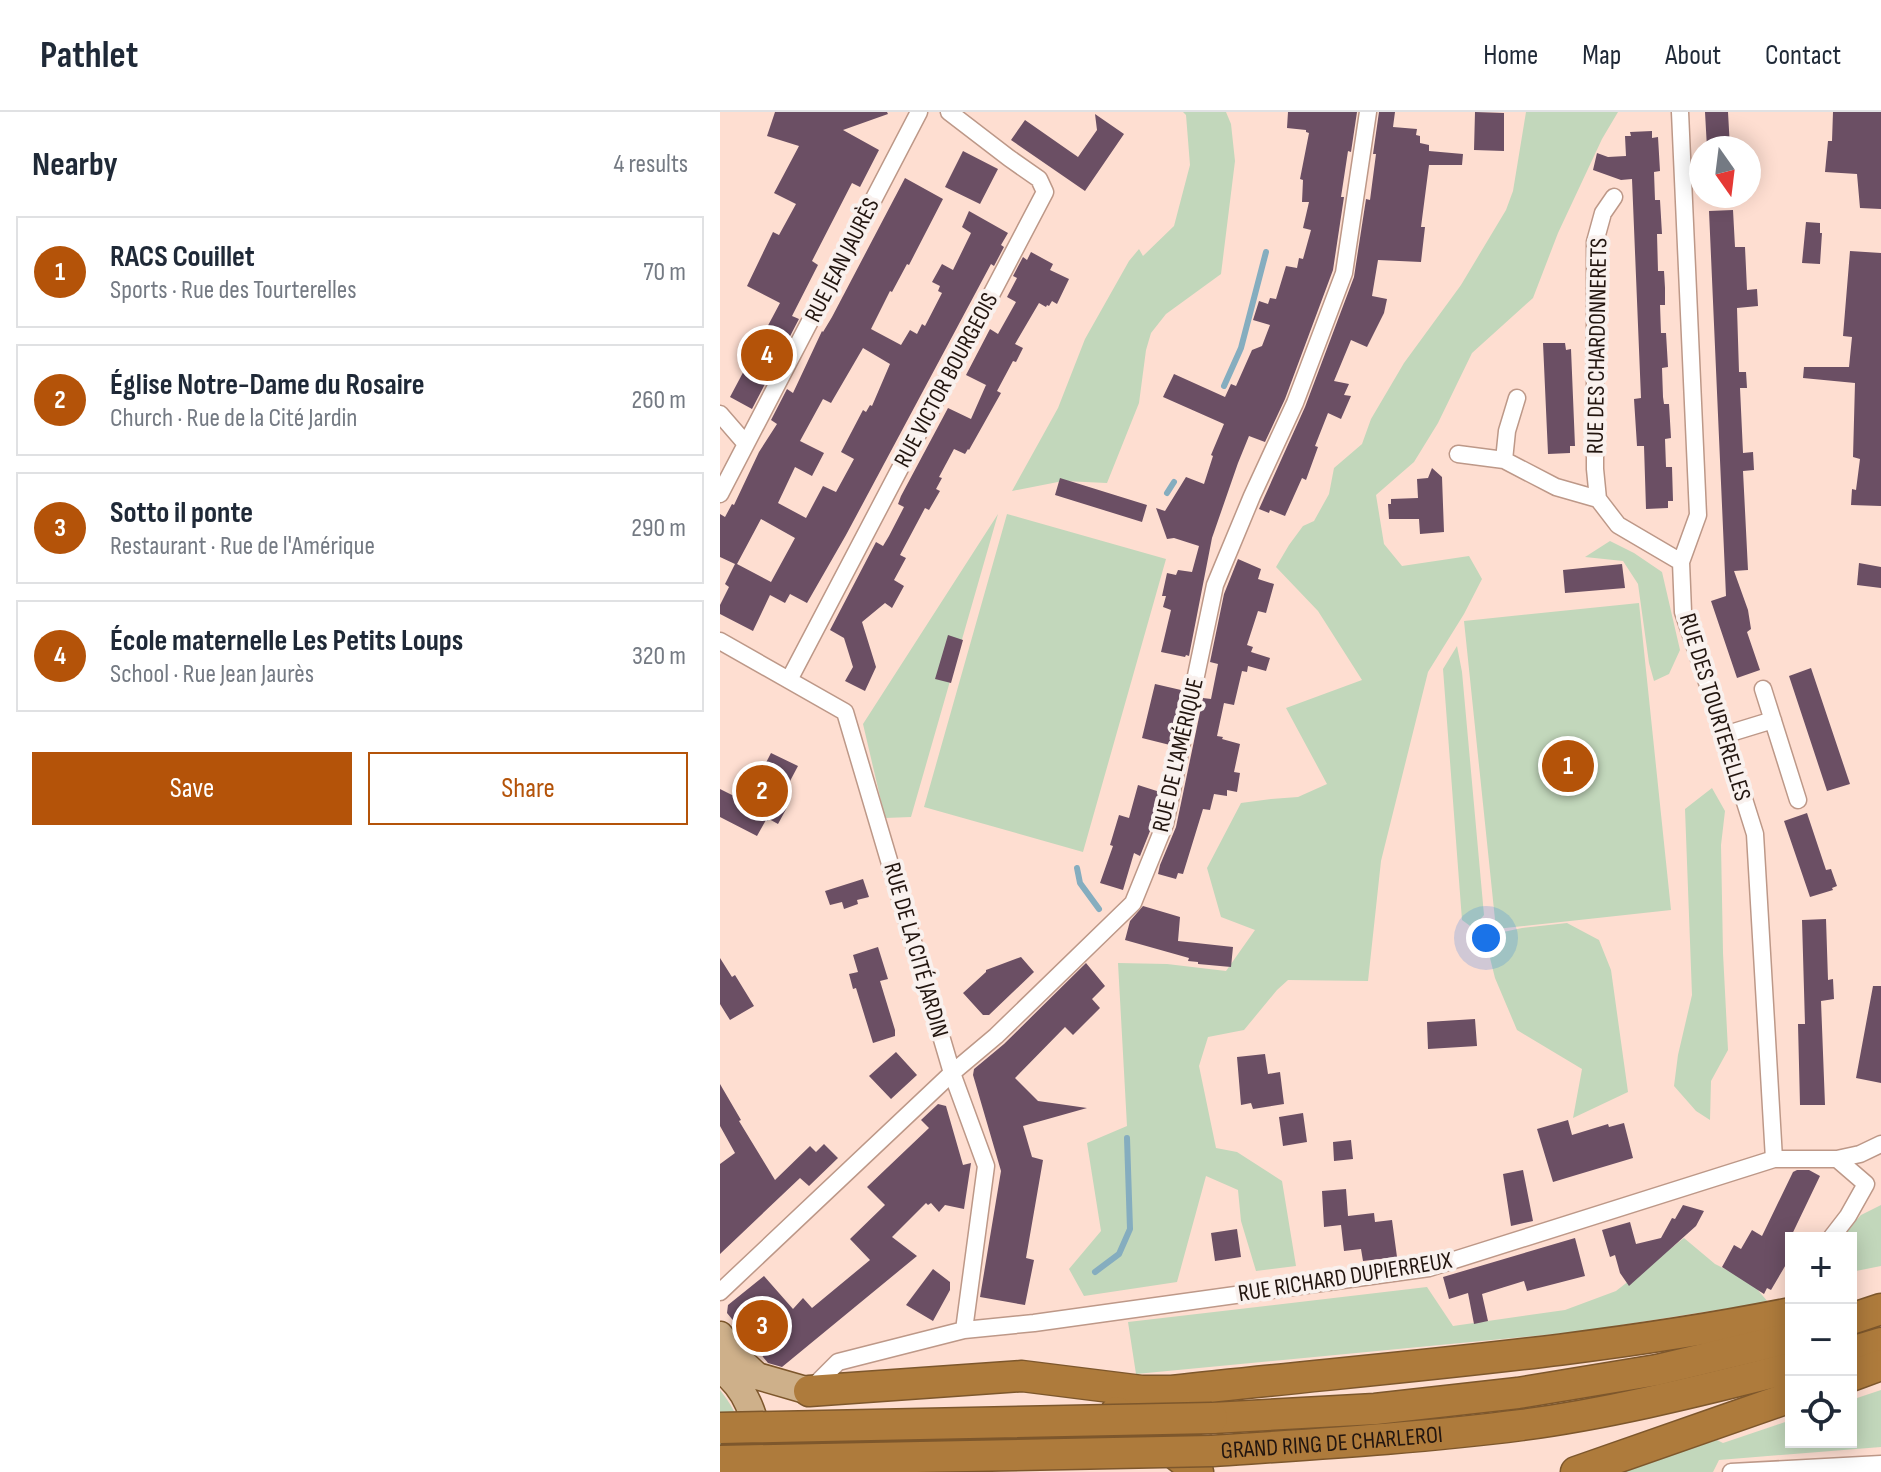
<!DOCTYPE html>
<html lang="en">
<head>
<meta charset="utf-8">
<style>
	body { margin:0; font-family:"Sofia Sans Condensed",sans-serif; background:#f2f2f3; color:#1f2937 }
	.controls { position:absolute; right:24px; bottom:24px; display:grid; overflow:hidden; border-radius:0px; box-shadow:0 4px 20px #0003 }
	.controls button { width:72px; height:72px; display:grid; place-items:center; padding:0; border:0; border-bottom:2px solid #e0e1e3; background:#fff; color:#1f2937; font:40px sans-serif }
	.compass { position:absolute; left:969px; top:24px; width:72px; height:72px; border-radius:50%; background:#fff; box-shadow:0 4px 20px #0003; rotate:166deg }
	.you { position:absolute; left:766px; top:826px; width:28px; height:28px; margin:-20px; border:6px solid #fff; border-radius:50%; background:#1a73e8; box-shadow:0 0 0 12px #1a73e833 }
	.badge { display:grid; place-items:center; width:52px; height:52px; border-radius:50%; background:#b45309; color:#fff; font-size:26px; font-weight:700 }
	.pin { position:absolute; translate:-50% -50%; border:4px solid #fff; box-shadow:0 2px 8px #0006 }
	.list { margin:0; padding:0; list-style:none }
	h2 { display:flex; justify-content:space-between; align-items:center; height:104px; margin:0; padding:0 32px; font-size:34px }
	h2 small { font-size:26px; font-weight:400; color:#747a83 }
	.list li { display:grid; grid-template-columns:52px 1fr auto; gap:24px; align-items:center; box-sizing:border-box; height:112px; margin:0 16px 16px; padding:0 16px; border:2px solid #e0e1e3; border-radius:0px }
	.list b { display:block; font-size:30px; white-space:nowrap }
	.list p { margin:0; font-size:26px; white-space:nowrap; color:#747a83 }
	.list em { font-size:26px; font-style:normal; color:#747a83 }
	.actions { display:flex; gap:16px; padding:24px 32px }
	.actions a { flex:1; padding:18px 0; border:2px solid #b45309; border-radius:0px; text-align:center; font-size:28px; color:#b45309 }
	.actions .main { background:#b45309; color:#fff }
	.icon { flex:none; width:44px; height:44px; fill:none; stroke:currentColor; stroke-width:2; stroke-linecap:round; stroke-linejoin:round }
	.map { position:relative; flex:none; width:1161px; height:1360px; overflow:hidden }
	header { display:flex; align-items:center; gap:48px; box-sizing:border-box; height:112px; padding:0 40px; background:#fff; border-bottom:2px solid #e0e1e3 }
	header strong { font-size:38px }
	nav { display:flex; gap:44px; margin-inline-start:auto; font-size:28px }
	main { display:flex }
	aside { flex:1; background:#fff }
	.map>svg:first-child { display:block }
	.green { fill:#c2d7bb }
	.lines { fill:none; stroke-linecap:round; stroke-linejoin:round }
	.stream { stroke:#85adbf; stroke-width:6 }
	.building { fill:#6b4f64; fill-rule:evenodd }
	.minor-casing { stroke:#bd9888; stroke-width:19 }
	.primary-casing { stroke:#7d572c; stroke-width:29 }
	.motorway-casing { stroke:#7d572c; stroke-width:33 }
	.minor { stroke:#fff; stroke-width:16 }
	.primary { stroke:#ceb08a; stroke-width:26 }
	.motorway { stroke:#ae7b3c; stroke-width:30 }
	.motorway-bridge-casing { stroke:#7d572c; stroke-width:33; stroke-linecap:butt }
	.motorway-bridge { stroke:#ae7b3c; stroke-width:30 }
	.labels { text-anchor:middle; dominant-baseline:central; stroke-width:8; stroke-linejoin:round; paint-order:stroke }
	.street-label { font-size:24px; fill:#22150f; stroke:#f9f1ee }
</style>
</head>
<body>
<header>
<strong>Pathlet</strong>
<nav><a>Home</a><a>Map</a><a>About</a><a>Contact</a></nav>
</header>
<main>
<aside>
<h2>Nearby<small>4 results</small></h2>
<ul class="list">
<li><span class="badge">1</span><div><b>RACS Couillet</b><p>Sports · Rue des Tourterelles</p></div><em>70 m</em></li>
<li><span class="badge">2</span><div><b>Église Notre-Dame du Rosaire</b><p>Church · Rue de la Cité Jardin</p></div><em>260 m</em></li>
<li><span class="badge">3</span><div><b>Sotto il ponte</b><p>Restaurant · Rue de l'Amérique</p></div><em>290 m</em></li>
<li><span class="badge">4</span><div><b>École maternelle Les Petits Loups</b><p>School · Rue Jean Jaurès</p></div><em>320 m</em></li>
</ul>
<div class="actions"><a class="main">Save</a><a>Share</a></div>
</aside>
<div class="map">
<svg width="1161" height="1360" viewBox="0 0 1161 1360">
	<rect width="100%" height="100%" fill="#feded1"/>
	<path class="green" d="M463,0H506L511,12L515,49L501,162L446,202L431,221L426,238L419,291L387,371L343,369L292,379L338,296L365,227L409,149L419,137L423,144L454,114L470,53L466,3Z
		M806,0H898L882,27L838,121L813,186L752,241L718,311L694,350L656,383L664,432L682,454L749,444L762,467L744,502L708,560L661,749L648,869L568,868L557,878L524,918L488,925L479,954L496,1036L517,1040L562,1069L576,1154L536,1159L521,1109L518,1078L486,1064L457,1170L364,1184L349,1157L381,1119L367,1031L407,1014L398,851L447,852L506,859L535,818L501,805L487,756L521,691L551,687L578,685L607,672L566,596L642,568L598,499L556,455L569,433L583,414L594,409L609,382L614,356L642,332L651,307L684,251L741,173L786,98L793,79Z
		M278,402L191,705L165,706L143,612Z
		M287,402L446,447L363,740L204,695Z
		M890,429L914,441L942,460L960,538L949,562L934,569L929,551L918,472L903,449L865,445Z
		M919,491L951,798L776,817L744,509Z
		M737,534L742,560L764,803L753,816L742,808L723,557Z
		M992,676L1005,699L1001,733L1003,841L1008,938L991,969L990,1008L976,999L954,974L958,943L972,883L965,697Z
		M847,811L879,828L891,858L908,980L853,1006L862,957L797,918L775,866L766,830L774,822L802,816Z
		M1161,1093V1154L1131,1160V1126H1123L1124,1121L1141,1103Z
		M964,1126L995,1152L1031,1170L1048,1190L857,1220L416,1262L408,1210L707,1175L733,1214L845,1198L896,1179Z
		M0,1278C21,1305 23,1318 23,1351L0,1360Z
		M1161,1278V1335L999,1348L993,1360H900L997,1328L1003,1331L1071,1308V1330H1131V1288Z"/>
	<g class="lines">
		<path class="stream" d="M504,274L521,236L546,140
			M447,381L454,370
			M357,756L360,771L379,797
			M375,1160L399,1142L410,1117L407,1026"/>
	</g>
	<path class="building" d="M55,0H167L168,2L123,18L159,38L140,75L132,71L92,149L98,153L72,204L79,207L32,297L10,285L60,191L27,174L53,120L59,123L76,92L54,81L79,34L47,24Z
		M568,0H637L631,40L628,39L621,85H624L613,158L565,287L545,330L529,324L518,351L492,426L469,544L466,543L465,545L441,540L451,498L443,495L446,484H442L447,461L456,463L458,458L472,460L479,434L454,426L447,427L436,396L445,399L466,365L484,372L493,344L491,343L504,312L443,285L454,262L505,285L511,272L516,274L532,238L542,234L550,213L533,208L539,189L548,192L550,186L556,187L566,154L577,156L579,146L583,147L591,118L583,116L589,90H582L583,68L580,67L589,21L586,20V18L567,16Z
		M659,0H675L673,15L697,17L696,23L700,24V31L709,33V39L743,42L742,53H709L701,115H705L701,150L658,148L652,184L667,187L664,201L647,235L631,228L614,269L629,272L624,283L631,284L621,307L608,301L595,334L598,335L586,368L582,366L565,404L550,398L549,401L539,397L585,295L634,165L646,87L650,88L656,42H653Z
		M755,0L784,1V39L754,38Z
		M985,0H1008L1010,36H987Z
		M1113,0H1161V97L1140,96L1137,62L1105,60L1108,29H1112Z
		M375,2L404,22L365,79L291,28L305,8L358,45L377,18Z
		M932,19V26L938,25L940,59L934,60L935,88H940L942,122H937L938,159H944L945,176V193H940L941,221H946L948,255L942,256L943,285L944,292H949L951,326L945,327L946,355H952L953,389H948V396L926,397L924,334H917L914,287L921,286L912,67L901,68L873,58L877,41L888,45L906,44L905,24H911L910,20Z
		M243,39L278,57L260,92L225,75Z
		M185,66L223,87L189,153L187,152L172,180L170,179L151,217L181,233L190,218L197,222L202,212L205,214L222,181L218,179L220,174L212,170L222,152L233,158L251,121L242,115L249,99L288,121L281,133L284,135L274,154L271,152L126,423L87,491L70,482L65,491L50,483L33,519L0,502V493L9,475L5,472L15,452L0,445V402L5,405L12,392L14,393L39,340L57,312L51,308L67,277L73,281L102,219L103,220L112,205ZM143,236L170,252L152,294L150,293L146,300L143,298L121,340L134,347L116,380L103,374L86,406L58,391L75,355L92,364L104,341L80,329L103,287L111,291ZM41,407L75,426L51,470L17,452Z
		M1013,98L1015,135H1025L1027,178L1037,177L1038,194L1017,196L1019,260H1026L1027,276H1020L1023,341L1033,340L1034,358L1023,359L1028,458L1014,459L1028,498L1031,517L1027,520L1040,558L1017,566L991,489L1006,484L989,99Z
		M1086,110L1100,111V121H1102L1100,152L1082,151Z
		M1130,139L1161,141V394L1131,393L1132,377L1136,378L1140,347L1133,345L1135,271L1083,266L1084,255H1129L1132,225L1123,224Z
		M311,140L333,152L330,158L349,167L337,192L332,189L329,194L327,193L326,195L319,191L295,232L303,236L296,250L293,249L277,279L281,281L249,338L248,337L245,342L234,337L219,365L222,366L216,377L220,379L209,398L205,396L180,443L186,446L174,468L184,474L172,496L165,491L142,510L156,555L145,579L125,569L133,555L129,542L124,526L110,518L156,430L163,434L169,424L184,395L178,392L181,384L228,296L251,307L266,273L274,277L246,263L270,217L278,222L296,190L287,185L297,166L293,164L303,145L307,148Z
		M823,231H845L846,238L851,237L855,334H850V341L828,342Z
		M712,356L722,365L724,420L700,422L699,407H669L668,392H671V387L698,386L697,367L708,366Z
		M340,366L427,393L422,410L335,383Z
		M518,447L541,457L538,467L554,472L546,501L538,499L527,533L533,535L531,540L550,546L546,559L528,554L527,560L522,559L514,593L504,591L497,624L503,625L502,627L520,632L514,660L520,661L517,680L507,678V684L494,682L490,698L483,697L463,762L458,761L456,767L438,762L440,753L456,715L483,586L491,587L498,552L490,550L504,482Z
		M1139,451L1161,455V476L1137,473Z
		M902,452L905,476L845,481L843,458Z
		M228,523L243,528L231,571L215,567Z
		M1091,556L1130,672L1107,679L1069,564Z
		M435,572L461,578L450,633L422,626Z
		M51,641L78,654L61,686L70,690L58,712L49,707L48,709L46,708L37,724L0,705V677L16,685L26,668L35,672Z
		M418,673L440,680L434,709L420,744L414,741L403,778L380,771L393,734L390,733L399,703L409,706Z
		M1087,701L1106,758L1111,757L1117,774L1112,776L1113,778L1090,785L1064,709Z
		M143,767L149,785L137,788L138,792L124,797L122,790L110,793L105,779Z
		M423,794L460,805L458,829L513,835L511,855L478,852V850L468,849L469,846L405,828L410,809Z
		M1106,807L1108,868L1113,867L1114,887L1101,889L1105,993H1080L1078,912H1085L1082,808Z
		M158,835L168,867L160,869L175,918V924L153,931L136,876L133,877L129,862L138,860L133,843Z
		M301,845L314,860L269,903H263L243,881L266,860V858Z
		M0,846L12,865L15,863L34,894L10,908L0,892Z
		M366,851L385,874L372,887L380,896L353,923L345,915L295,966L318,989L367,996L303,1014L312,1045L323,1048L306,1146L314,1148L305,1193L260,1185L281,1059L253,963L254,957L284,932Z
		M1153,874H1161V971L1136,966Z
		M755,907L757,934L708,937L707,910Z
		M176,940L197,963L171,987L149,964Z
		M545,942L548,962L560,960L564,992L533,997L531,991L521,993L517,945Z
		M0,972L21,1008L19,1009L55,1068L90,1034L96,1040L104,1032L118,1046L89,1074L80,1066L0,1142V1052L15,1041L0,1014Z
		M218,992L226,994L243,1053L251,1051L244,1097L225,1093L219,1100L211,1091L208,1093L206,1091L172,1125L197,1144L62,1255L48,1251L7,1201L8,1193L44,1164L73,1197L83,1186L92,1196L150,1148L130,1127L165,1093L147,1075L209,1016L201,1008Z
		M583,1001L587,1030L563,1034L559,1005Z
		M848,1008L852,1023L888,1012L889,1015L904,1011L913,1046L833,1070L817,1017Z
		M631,1028L633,1047L614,1049L613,1030Z
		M803,1058L813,1109L791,1114L783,1062Z
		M1077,1058H1089L1100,1064L1065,1137L1071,1141V1144L1051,1178L1047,1176L1044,1182L1002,1155L1014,1133L1021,1137L1032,1118L1042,1124L1073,1060Z
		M626,1077L628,1104L654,1101L655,1110L672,1108L677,1145L643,1149L641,1137L624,1139L621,1113L604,1115L602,1079Z
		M963,1093L984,1099L976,1114L909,1174L900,1161L895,1143L890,1145L882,1118L910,1110L916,1132L941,1126L952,1106L955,1107Z
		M517,1117L521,1145L495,1149L491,1121Z
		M855,1126L865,1164L807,1179L804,1169L762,1182L768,1209L754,1212L748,1181L729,1187L723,1165Z
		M213,1157L230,1170V1178L213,1209L186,1193Z"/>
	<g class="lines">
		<g class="minor-casing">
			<path id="minor" d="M960,0L978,403L961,450L963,500L992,585L1035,722L1054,1047
				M894,85L883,101L875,130V357L878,387L898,413L961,450
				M797,286L787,319L784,348L836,375L878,387
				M0,302L26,332
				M738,342L784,348
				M0,382L199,0
				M0,529L125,600L232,961L266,1054L244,1218
				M69,568L325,80L319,67L289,46L229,0
				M1043,577L1078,688
				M1004,623L1053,608
				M1111,1126L1128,1104L1146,1072L1117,1047
				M0,1180L232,961L276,924L413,791L445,712L495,473L532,384L575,291L624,161L648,0
				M90,1278L118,1250L244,1218L314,1211L709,1156L1054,1047H1117L1140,1042L1161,1032
				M1011,1360L1161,1352"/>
		</g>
		<g class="primary-casing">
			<path id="primary" d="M0,1223L20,1248L37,1264L89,1279
				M0,1257C31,1279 45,1324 33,1360"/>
		</g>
		<g class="motorway-casing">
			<g id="motorway">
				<path d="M1131,1207L1161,1197"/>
				<path d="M1131,1240L1161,1231"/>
				<path d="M1131,1264L1161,1253"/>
				<path d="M89,1279L302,1264L422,1279H452C658,1256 867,1242 1071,1201"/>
				<path d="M396,1300L411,1307L478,1360"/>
				<path d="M492,1306L655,1297L798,1281L937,1258L1071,1226"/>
				<path id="s1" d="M492,1339C596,1332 700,1326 802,1313C893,1301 982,1278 1071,1256"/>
				<path d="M856,1360L1071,1285"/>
			</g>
		</g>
		<use href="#minor" class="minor"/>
		<use href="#primary" class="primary"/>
		<use href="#motorway" class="motorway"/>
		<g class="motorway-bridge-casing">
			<path id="motorway-bridge" d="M0,1316L492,1306
				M0,1349L492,1339"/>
		</g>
		<use href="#motorway-bridge" class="motorway-bridge"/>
	</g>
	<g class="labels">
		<g class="street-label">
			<text transform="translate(122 148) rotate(-63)">RUE JEAN JAURÈS</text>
			<text transform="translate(877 234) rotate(-89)">RUE DES CHARDONNERETS</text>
			<text transform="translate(226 268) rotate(-62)">RUE VICTOR BOURGEOIS</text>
			<text transform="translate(995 595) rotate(73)">RUE DES TOURTERELLES</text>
			<text transform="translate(458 643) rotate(-77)">RUE DE L'AMÉRIQUE</text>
			<text transform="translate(196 838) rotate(74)">RUE DE LA CITÉ JARDIN</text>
			<text transform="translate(625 1165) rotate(-9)">RUE RICHARD DUPIERREUX</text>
			<text stroke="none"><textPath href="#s1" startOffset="120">GRAND RING DE CHARLEROI</textPath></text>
		</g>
	</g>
</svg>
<div class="controls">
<button>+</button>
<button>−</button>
<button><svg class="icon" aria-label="locate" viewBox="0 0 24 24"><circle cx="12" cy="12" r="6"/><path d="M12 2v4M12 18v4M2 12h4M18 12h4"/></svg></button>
</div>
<svg class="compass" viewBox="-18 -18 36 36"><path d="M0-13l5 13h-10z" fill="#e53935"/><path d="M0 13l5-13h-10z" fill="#747a83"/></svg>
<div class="you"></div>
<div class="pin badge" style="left:848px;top:654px">1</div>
<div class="pin badge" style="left:42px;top:679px">2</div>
<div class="pin badge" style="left:42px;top:1214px">3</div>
<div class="pin badge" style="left:47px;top:243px">4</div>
</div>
</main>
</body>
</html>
